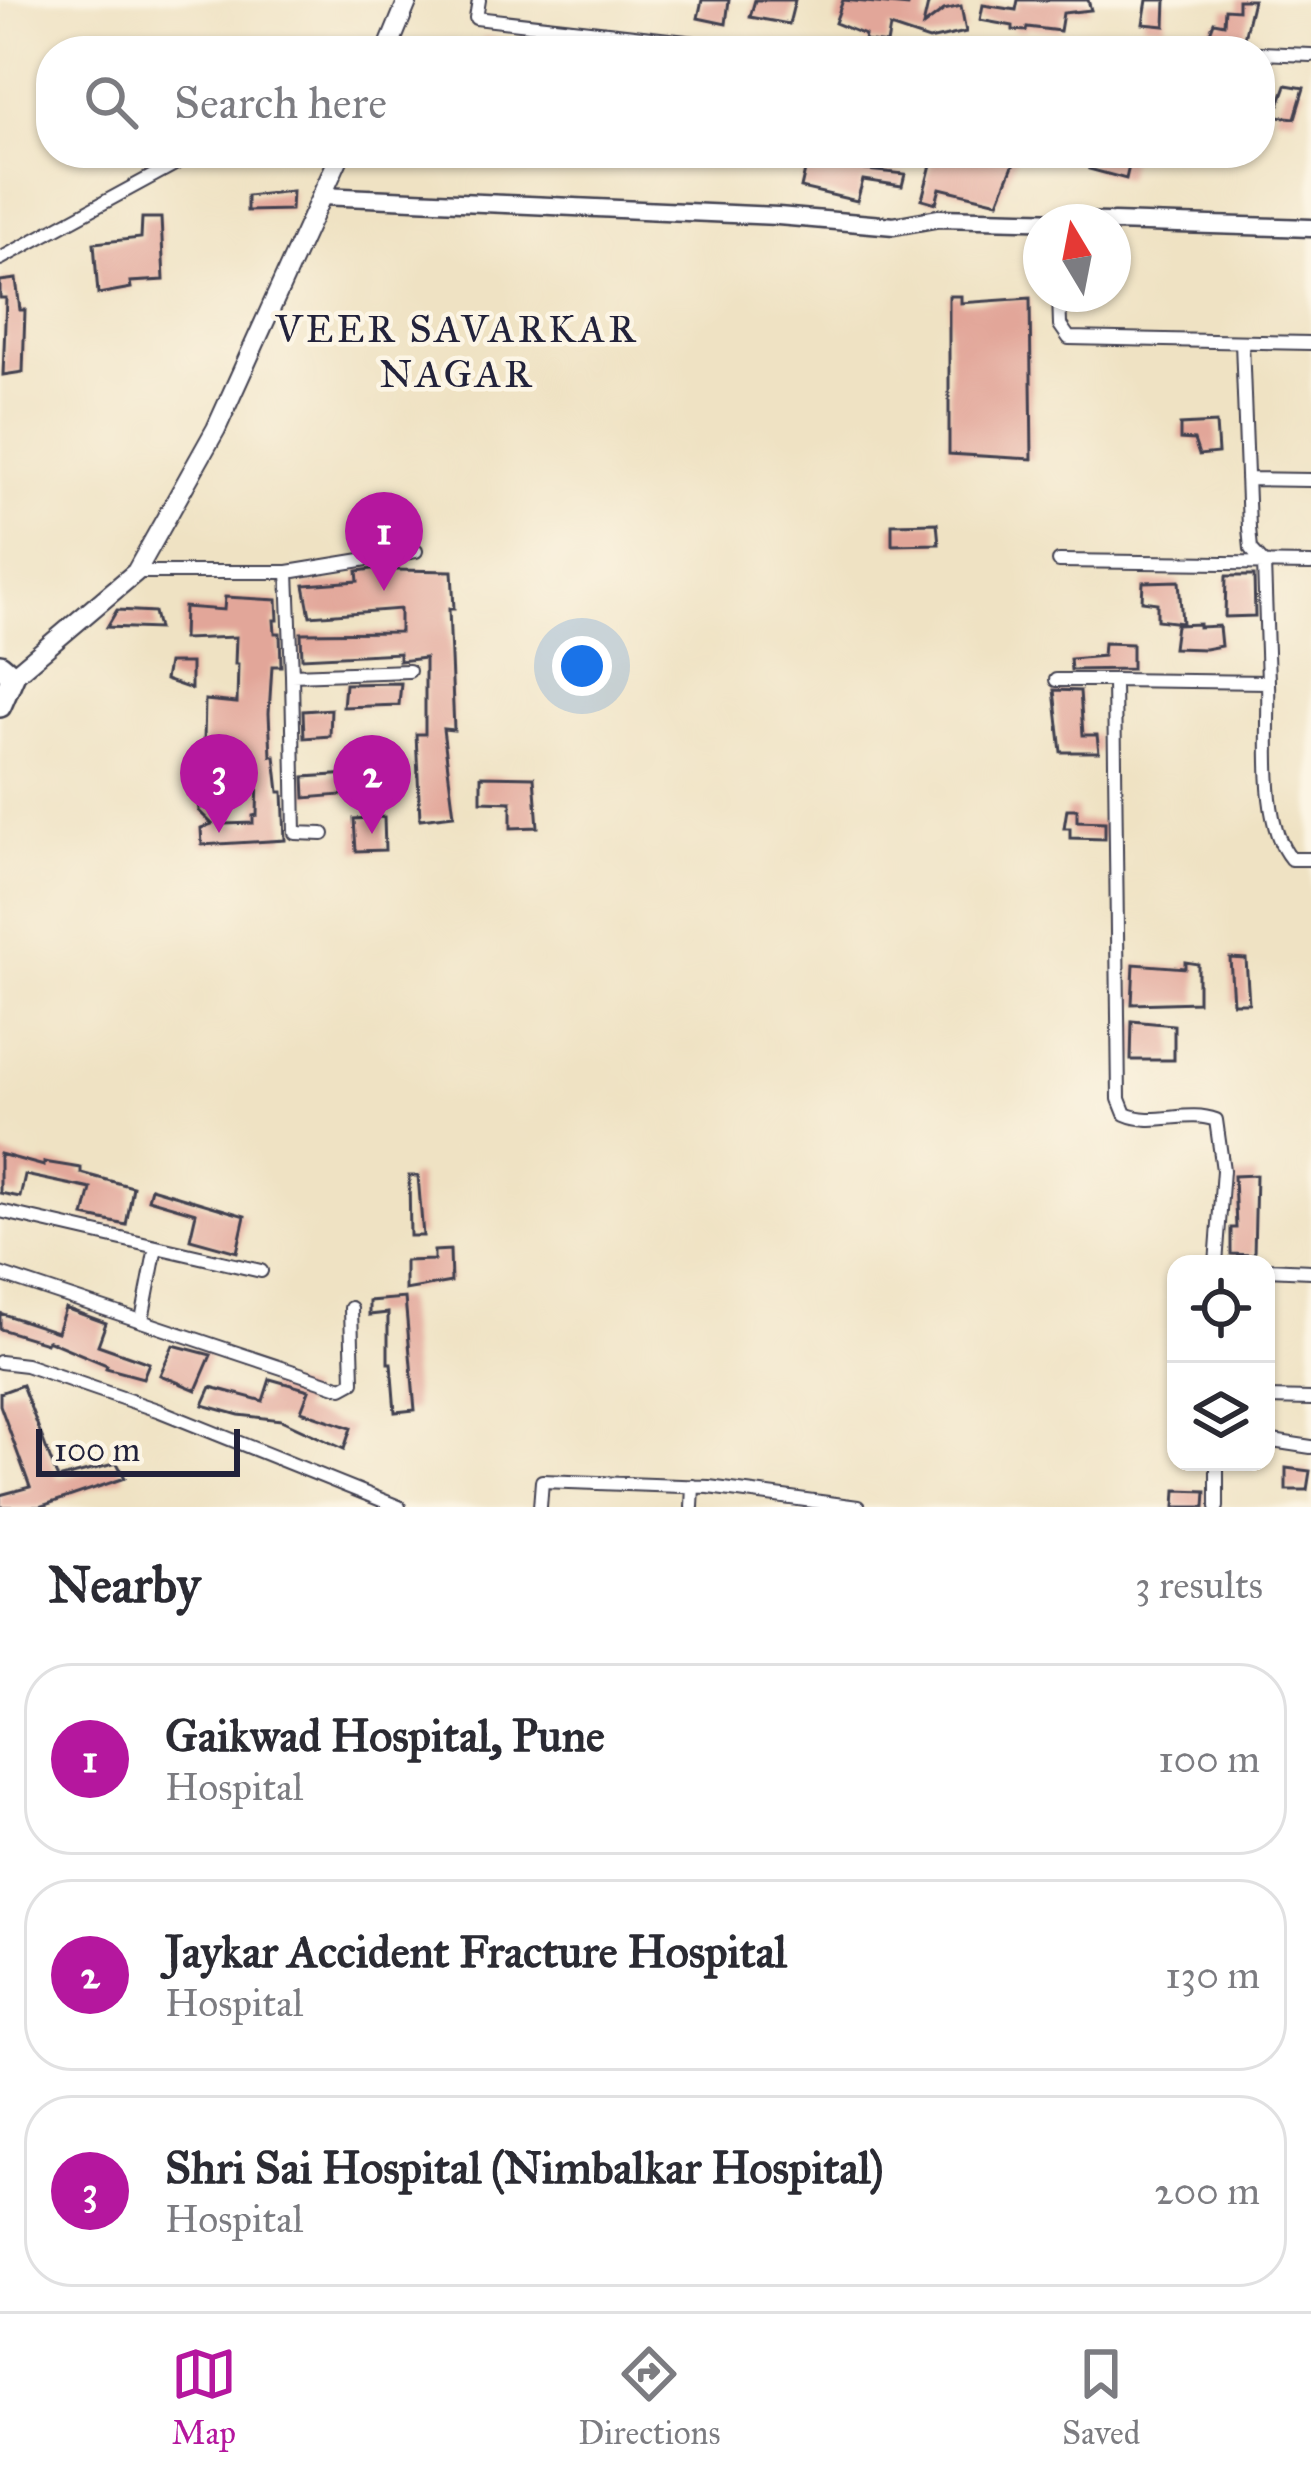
<!DOCTYPE html>
<html lang="en">
<head>
<meta charset="utf-8">
<style>
	body { margin:0; font-family:"IM FELL Great Primer",serif; background:#f2f2f3; color:#2b2b33 }
	.controls { position:absolute; right:36px; bottom:36px; display:grid; overflow:hidden; border-radius:24px; box-shadow:0 3px 9px #0004 }
	.controls button { width:108px; height:108px; display:grid; place-items:center; padding:0; border:0; border-bottom:3px solid #e1e1e2; background:#fff; color:#2b2b33; font:60px sans-serif }
	.compass { position:absolute; left:1023px; top:204px; width:108px; height:108px; border-radius:50%; background:#fff; box-shadow:0 3px 9px #0004; rotate:350deg }
	.scale { position:absolute; left:36px; bottom:30px; width:204px; box-sizing:border-box; padding-left:12px; border:6px solid #22223b; border-top:0; font-size:33px; line-height:42px; white-space:nowrap; color:#22223b; -webkit-text-stroke:9px #fcf5e5; paint-order:stroke }
	.you { position:absolute; left:582px; top:666px; width:42px; height:42px; margin:-30px; border:9px solid #fff; border-radius:50%; background:#1a73e8; box-shadow:0 0 0 18px #1a73e833 }
	.badge { display:grid; place-items:center; width:78px; height:78px; border-radius:50%; background:#b5179e; color:#fff; font-size:39px; font-weight:700 }
	.pin { position:absolute; translate:-50% -99px; filter:drop-shadow(0 3px 6px #0008) }
	.pin::after { content:''; position:absolute; top:63px; width:42px; height:36px; background:inherit; clip-path:polygon(0 0,100% 0,50% 100%) }
	.list { margin:0; padding:0; list-style:none }
	h2 { display:flex; justify-content:space-between; align-items:center; height:156px; margin:0; padding:0 48px; font-size:51px }
	h2 small { font-size:39px; font-weight:400; color:#7c7c81 }
	.list li { display:grid; grid-template-columns:78px 1fr auto; gap:36px; align-items:center; box-sizing:border-box; height:192px; margin:0 24px 24px; padding:0 24px; border:3px solid #e1e1e2; border-radius:48px }
	.list b { display:block; font-size:45px; white-space:nowrap }
	.list p { margin:0; font-size:39px; white-space:nowrap; color:#7c7c81 }
	.list em { font-size:39px; font-style:normal; color:#7c7c81 }
	.icon { flex:none; width:66px; height:66px; fill:none; stroke:currentColor; stroke-width:2; stroke-linecap:round; stroke-linejoin:round }
	.map { position:relative; flex:none; width:1311px; height:1507px; overflow:hidden }
	.search { position:absolute; background:#fff; box-shadow:0 3px 9px #0004; left:36px; right:36px; top:36px; height:132px; display:flex; align-items:center; gap:30px; box-sizing:border-box; padding:0 42px; border-radius:48px; color:#7c7c81; font-size:45px }
	.sheet { height:804px; background:#fff }
	nav { display:flex; justify-content:space-around; align-items:center; box-sizing:border-box; height:168px; border-top:3px solid #e1e1e2; background:#fff; font-size:33px; color:#7c7c81 }
	nav a { display:grid; justify-items:center; gap:6px }
	nav .on { color:#b5179e }
	.map>svg:first-child { display:block }
	.building { fill:#e2a699; fill-rule:evenodd }
	.lines { fill:none; stroke-linecap:round; stroke-linejoin:round }
	.street-casing { stroke:#413f4f; stroke-width:16 }
	.secondary-casing { stroke:#413f4f; stroke-width:21 }
	.primary-casing { stroke:#413f4f; stroke-width:22 }
	.highway-casing { stroke:#413f4f; stroke-width:26 }
	.street { stroke:#fff; stroke-width:12 }
	.secondary { stroke:#fff; stroke-width:16 }
	.primary { stroke:#fff; stroke-width:18 }
	.highway { stroke:#fff; stroke-width:21 }
	.labels { text-anchor:middle; dominant-baseline:central; stroke-width:9; stroke-linejoin:round; paint-order:stroke }
	.neighbourhood-label { font-size:39px; letter-spacing:3px; fill:#22223b; stroke:#fcf5e5 }
</style>
</head>
<body>
<div class="map">
<svg width="1311" height="1507" viewBox="0 0 1311 1507">
	<rect width="100%" height="100%" fill="#fcf5e5"/>
	<filter id="ink" filterUnits="userSpaceOnUse"><feTurbulence type="fractalNoise" baseFrequency=".00833" numOctaves="2"/><feDisplacementMap in="SourceGraphic" scale="24" xChannelSelector="R" yChannelSelector="G"/><feConvolveMatrix kernelMatrix="1 2 1 2 8 2 1 2 1" color-interpolation-filters="sRGB"/></filter>
	<filter id="wash" filterUnits="userSpaceOnUse"><feTurbulence type="fractalNoise" baseFrequency=".004" numOctaves="4" result="noise"/><feDisplacementMap in="SourceGraphic" scale="48" xChannelSelector="R" yChannelSelector="G"/><feGaussianBlur stdDeviation="2.7" result="paint"/><feColorMatrix in="noise" values="0 0 0 0 0 0 0 0 0 0 0 0 0 0 0 0 0 1.4 0 .05"/><feComposite in="paint" operator="in"/></filter>
	<g filter="url(#wash)">
		<rect width="100%" height="100%" fill="#efe2c3"/>
		<g id="blocks">
			<path class="building" d="M702,0H729L726,24L698,18Z
				M755,0H795L789,24L750,17Z
				M843,0L908,6L910,0H929L923,26L944,10L961,6L966,32L929,40L890,27L887,44L864,41L865,35L835,23Z
				M1018,0H1088L1091,10L1063,13L1060,31L1027,27L1026,31L1013,30V26L980,20L983,5L1016,10Z
				M1147,0H1166L1165,26L1143,24Z
				M1238,0H1253L1242,46L1206,43L1214,22L1224,24L1225,9L1238,10Z
				M483,37L540,44L539,51H481Z
				M1286,85L1304,88L1295,118L1275,116Z
				M809,153L867,167L866,170L905,174L902,186L863,180L857,201L801,188Z
				M934,153L976,157L978,153H1018L998,202L940,188L936,203L922,199Z
				M1094,153H1132L1126,179L1089,169Z
				M292,191L291,210L247,211V196Z
				M142,218H161L164,280L130,282L131,288L98,294L94,243L141,238Z
				M16,279L20,310H25L23,372L3,375L6,298H0V281Z
				M949,296H961V303L1030,298L1032,459L949,454Z
				M1216,423L1218,453L1199,455L1194,440L1180,439V425Z
				M937,523L939,544L892,545V524Z
				M396,566L397,570L452,571L454,609H449L454,730L443,729L454,815L420,819L416,734H425V658L399,661V653L302,658L301,633L400,632V609L310,616L304,585L358,581L357,571Z
				M1226,576H1254L1255,616L1225,617Z
				M1179,581L1182,623L1157,620V603L1142,601L1143,582Z
				M225,597L277,600L278,620H274L275,633H280L281,666H272L269,713L271,756H275L279,792H283L285,840L202,845L201,828L212,824L199,811L197,773L204,742L205,700L237,703L238,664H235L236,637L183,639L184,607L224,610ZM222,773L258,775L257,815L253,816V823L225,824Z
				M117,610L154,612L158,629L107,627Z
				M1199,624V627L1219,626L1221,646L1205,649L1173,648L1176,625Z
				M1104,643L1132,644V669L1071,670L1070,659L1103,656Z
				M168,663H191V689L165,680Z
				M401,683L399,705L343,707L345,684Z
				M1054,690L1080,691L1083,735H1097L1099,752H1061Z
				M331,709L330,736L304,738L303,711Z
				M399,771L403,790L305,798L304,777Z
				M481,776L534,777L538,827L511,828V802L481,801Z
				M1067,809H1077V821L1105,822V839L1070,838V828H1064Z
				M384,817L385,850L356,851L354,819Z
				M1230,958L1246,959L1249,1003H1233Z
				M1185,962L1198,964V1002L1132,1004L1134,964L1185,968Z
				M1132,1021L1174,1025V1060H1131Z
				M0,1154L44,1166V1162L81,1168V1173L133,1187L126,1225L84,1216L91,1189L25,1175L20,1197L0,1193Z
				M1256,1175L1254,1255L1231,1254V1228H1236L1234,1176Z
				M409,1176H418L423,1236H410Z
				M151,1188L245,1216L237,1252L190,1239L196,1213L148,1199Z
				M450,1250L451,1282L405,1290V1261L434,1260V1251Z
				M405,1298L415,1410L395,1412L391,1363H388V1313L369,1315V1301Z
				M65,1308L106,1323L98,1345L149,1363L143,1378L106,1368L107,1365L47,1340L46,1343L0,1329V1313L57,1332Z
				M173,1345L211,1355L196,1390L160,1375Z
				M270,1379L309,1390L301,1411L351,1428L344,1449L281,1420L239,1415L203,1405L211,1387L263,1401Z
				M22,1385L58,1479L117,1463L125,1478L39,1507H0V1495L30,1487L0,1405V1393Z
				M1286,1468L1310,1471L1307,1490H1286Z
				M1176,1490L1206,1491L1205,1507H1175Z"/>
		</g>
	</g>
	<g filter="url(#ink)">
		<use href="#blocks" fill-opacity="0" stroke="#413f4f" stroke-width="3"/>
		<g class="lines">
			<g class="street-casing">
				<path id="street" d="M479,0L476,18L748,49L852,51
					M1260,53L1311,55
					M0,259L195,153
					M1059,294L1060,325L1069,338L1311,343
					M1247,479L1311,480
					M1059,561L1311,564
					M136,572H288L416,551
					M288,572L292,675L409,671
					M292,675L295,833L323,834
					M1056,680H1114
					M1268,682C1270,732 1259,822 1291,859H1311
					M0,1211L261,1271
					M1216,1264L1223,1170L1216,1120C1187,1109 1154,1127 1125,1114L1119,1099L1114,680L1268,682L1264,563L1251,549L1249,528L1242,342
					M1266,1269L1311,1271
					M0,1274L342,1388L353,1382L351,1308
					M142,1320L156,1247
					M0,1362L26,1365L160,1411L399,1507
					M1266,1398L1311,1399
					M1266,1440L1311,1447
					M540,1507L542,1481L709,1487L858,1507
					M692,1507L693,1486
					M1217,1507V1462"/>
			</g>
			<g class="secondary-casing">
				<path id="secondary" d="M321,196L778,216L894,226L939,218L1109,222
					M1113,222L1311,228"/>
			</g>
			<g class="primary-casing">
				<path id="primary" d="M387,51L408,0
					M13,676L136,572L216,429L341,153"/>
			</g>
			<g class="highway-casing">
				<path id="highway" d="M0,665L13,676L0,706"/>
			</g>
			<use href="#street" class="street"/>
			<use href="#secondary" class="secondary"/>
			<use href="#primary" class="primary"/>
			<use href="#highway" class="highway"/>
		</g>
	</g>
	<g class="labels">
		<g class="neighbourhood-label">
			<text x="457" y="329">VEER SAVARKAR<tspan x="457" dy="45">NAGAR</tspan></text>
		</g>
	</g>
</svg>
<div class="controls">
<button><svg class="icon" aria-label="locate" viewBox="0 0 24 24"><circle cx="12" cy="12" r="6"/><path d="M12 2v4M12 18v4M2 12h4M18 12h4"/></svg></button>
<button><svg class="icon" aria-label="layers" viewBox="0 0 24 24"><path d="M12 4l9 5-9 5-9-5zM3 14l9 5 9-5"/></svg></button>
</div>
<svg class="compass" viewBox="-18 -18 36 36"><path d="M0-13l5 13h-10z" fill="#e53935"/><path d="M0 13l5-13h-10z" fill="#7c7c81"/></svg>
<div class="scale">100 m</div>
<div class="you"></div>
<div class="pin badge" style="left:384px;top:591px">1</div>
<div class="pin badge" style="left:372px;top:834px">2</div>
<div class="pin badge" style="left:219px;top:833px">3</div>
<div class="search"><svg class="icon" aria-label="search" viewBox="0 0 24 24"><circle cx="10" cy="10" r="6"/><path d="M15 15l6 6"/></svg>Search here</div>
</div>
<section class="sheet">
<h2>Nearby<small>3 results</small></h2>
<ul class="list">
<li><span class="badge">1</span><div><b>Gaikwad Hospital, Pune</b><p>Hospital</p></div><em>100 m</em></li>
<li><span class="badge">2</span><div><b>Jaykar Accident Fracture Hospital</b><p>Hospital</p></div><em>130 m</em></li>
<li><span class="badge">3</span><div><b>Shri Sai Hospital (Nimbalkar Hospital)</b><p>Hospital</p></div><em>200 m</em></li>
</ul>
</section>
<nav>
<a class="on"><svg class="icon" aria-label="map" viewBox="0 0 24 24"><path d="M3 6l6-2 6 2 6-2v14l-6 2-6-2-6 2zM9 4v14M15 6v14"/></svg>Map</a>
<a><svg class="icon" aria-label="directions" viewBox="0 0 24 24"><path d="M12 3l9 9-9 9-9-9zM9 14v-3h6M13 9l2 2-2 2"/></svg>Directions</a>
<a><svg class="icon" aria-label="saved" viewBox="0 0 24 24"><path d="M7 4h10v16l-5-4-5 4z"/></svg>Saved</a>
</nav>
</body>
</html>
